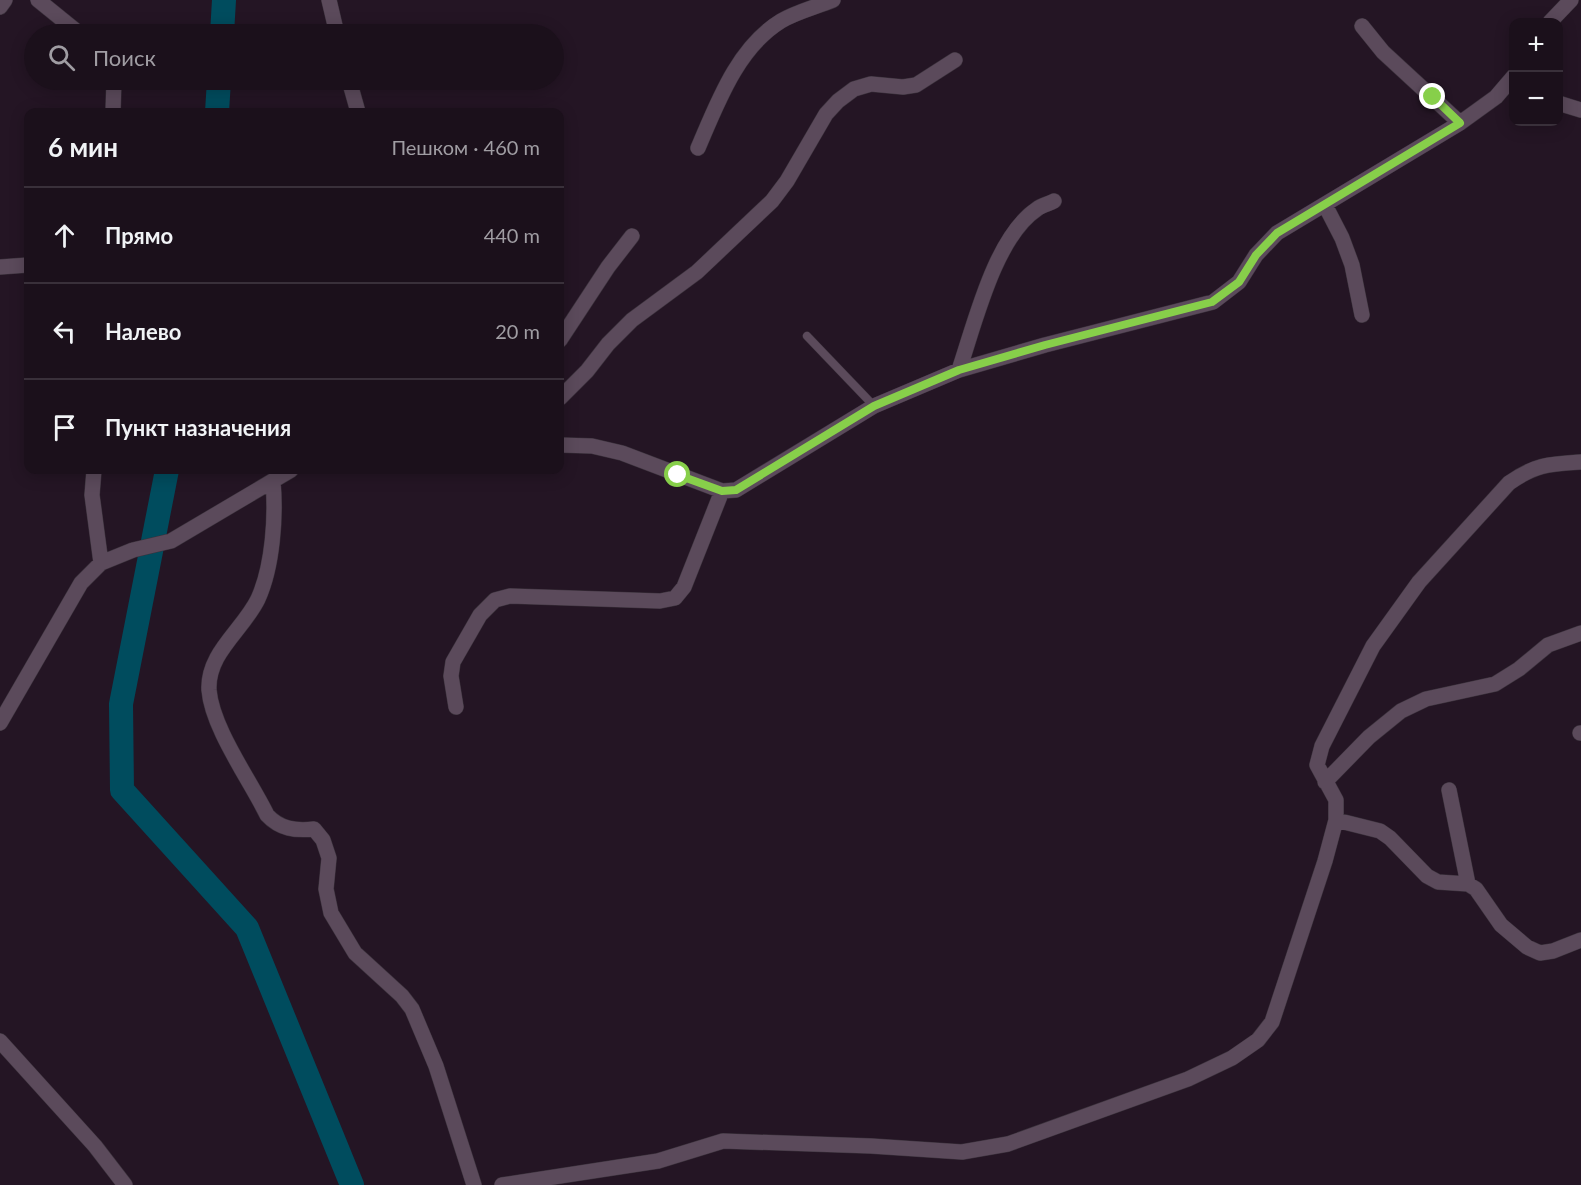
<!DOCTYPE html>
<html lang="ru">
<head>
<meta charset="utf-8">
<style>
	body { margin:0; font-family:Lato,sans-serif; background:#281e28; color:#f1f3f6 }
	.controls { position:absolute; right:18px; top:18px; display:grid; overflow:hidden; border-radius:12px; box-shadow:0 3px 15px #0003 }
	.controls button { width:54px; height:54px; display:grid; place-items:center; padding:0; border:0; border-bottom:2px solid #39303a; background:#1b101b; color:#f1f3f6; font:30px sans-serif }
	.stop { position:absolute; width:18px; height:18px; margin:-14px; border:4px solid #87cf4a; border-radius:50%; background:#fff }
	.stop.end { background:#87cf4a; border-color:#fff; box-shadow:0 2px 6px #0008 }
	.list { margin:0; padding:0; list-style:none }
	h2 { display:flex; justify-content:space-between; align-items:center; height:78px; margin:0; padding:0 24px; font-size:26px }
	h2 small { font-size:20px; font-weight:400; color:#a09da3 }
	.list li { display:grid; grid-template-columns:39px 1fr auto; gap:18px; align-items:center; box-sizing:border-box; height:96px; padding:0 24px; border-top:2px solid #39303a }
	.list b { display:block; font-size:22px; white-space:nowrap }
	.list em { font-size:20px; font-style:normal; color:#a09da3 }
	.icon { flex:none; width:33px; height:33px; fill:none; stroke:currentColor; stroke-width:2; stroke-linecap:round; stroke-linejoin:round }
	.map { position:relative; flex:none; width:1581px; height:1185px; overflow:hidden }
	.search { position:absolute; background:#1b101b; box-shadow:0 3px 15px #0003; left:24px; top:24px; width:540px; height:66px; display:flex; align-items:center; gap:15px; box-sizing:border-box; padding:0 21px; border-radius:33px; color:#a09da3; font-size:22px }
	.panel { position:absolute; background:#1b101b; box-shadow:0 3px 15px #0003; left:24px; top:108px; width:540px; height:366px; border-radius:12px }
	.map>svg:first-child { display:block }
	.lines { fill:none; stroke-linecap:round; stroke-linejoin:round }
	.river { stroke:#004c5e; stroke-width:24 }
	.lane-casing { stroke:#3b323c; stroke-width:9 }
	.street-casing { stroke:#3b323c; stroke-width:16 }
	.lane { stroke:#5b4a5b; stroke-width:8 }
	.street { stroke:#5b4a5b; stroke-width:15 }
	.route { stroke:#87cf4a; stroke-width:8 }
</style>
</head>
<body>
<div class="map">
<svg width="1581" height="1185" viewBox="0 0 1581 1185">
	<rect width="100%" height="100%" fill="#241524"/>
	<g class="lines">
		<path class="river" d="M222,34L224,0
			M217,112L219,80
			M167,470L121,704L122,790L247,928L352,1185"/>
		<g class="lane-casing">
			<path id="lane" d="M807,336L874,406"/>
		</g>
		<g class="street-casing">
			<path id="street" d="M38,0L80,34
				M329,0L337,34
				M0,7L5,0
				M1550,22L1571,0
				M1362,26L1383,52L1460,123
				M349,80L358,112
				M1558,103L1581,110
				M113,112L114,80
				M698,148C717,104 737,48 781,21C796,12 816,7 833,0
				M1325,205L1342,238L1352,265L1362,315
				M0,267L28,265
				M560,340L608,267L632,236
				M959,370C975,323 995,237 1037,209C1042,205 1049,204 1054,201
				M560,398L587,371L608,344L632,320L697,272L772,201L787,181L826,114L838,101L854,89L871,84L903,87L916,85L955,60
				M560,445L592,446L622,453L722,491L736,490L874,406L959,370L1045,345L1213,302L1239,282L1256,255L1277,233L1460,123L1496,97L1514,76
				M94,470L92,495L101,563
				M273,481C276,516 273,566 258,599C243,630 207,653 209,690C212,728 250,780 267,815C280,829 295,831 314,829L323,840L329,858L326,889L331,913L355,953L402,996L412,1009L436,1066L474,1185
				M456,707L451,676L453,662L480,615L495,600L510,596L660,601L675,598L684,587L722,491
				M0,723L81,583L101,563L133,550L171,541L291,470
				M1580,733H1581
				M1325,782L1369,737L1401,711L1426,699L1495,684L1519,669L1548,645L1581,633
				M1449,790L1468,884
				M1336,820L1380,831L1390,838L1427,876L1438,882L1468,884L1476,889L1501,925L1527,947L1540,953L1553,951L1581,940
				M0,1041L95,1146L125,1185
				M502,1185L658,1161L723,1141L871,1146L962,1152L1008,1144L1188,1079L1232,1058L1258,1040L1272,1022L1325,861L1336,820V800L1317,765L1322,746L1373,646L1419,582L1509,483C1536,464 1550,464 1581,462"/>
		</g>
		<use href="#lane" class="lane"/>
		<use href="#street" class="street"/>
	</g>
	<g class="lines">
		<path class="route" d="M678,475L722,491L736,490L874,406L959,370L1045,345L1212,302L1239,282L1256,255L1277,233L1460,123L1433,97"/>
	</g>
</svg>
<div class="controls">
<button>+</button>
<button>−</button>
</div>
<div class="stop" style="left:678px;top:475px"></div>
<div class="stop end" style="left:1433px;top:97px"></div>
<div class="search"><svg class="icon" aria-label="search" viewBox="0 0 24 24"><circle cx="10" cy="10" r="6"/><path d="M15 15l6 6"/></svg>Поиск</div>
<section class="panel">
<h2>6 мин<small>Пешком · 460 m</small></h2>
<ul class="list">
<li><svg class="icon" aria-label="ahead" viewBox="0 0 24 24"><path d="M12 20V5M6 11l6-6 6 6"/></svg><div><b>Прямо</b></div><em>440 m</em></li>
<li><svg class="icon" aria-label="left" viewBox="0 0 24 24"><path d="M17 20v-9H6M10 6l-5 5 5 5"/></svg><div><b>Налево</b></div><em>20 m</em></li>
<li><svg class="icon" aria-label="arrive" viewBox="0 0 24 24"><path d="M6 21V4h12l-3 4 3 4H6"/></svg><div><b>Пункт назначения</b></div></li>
</ul>
</section>
</div>
</body>
</html>
